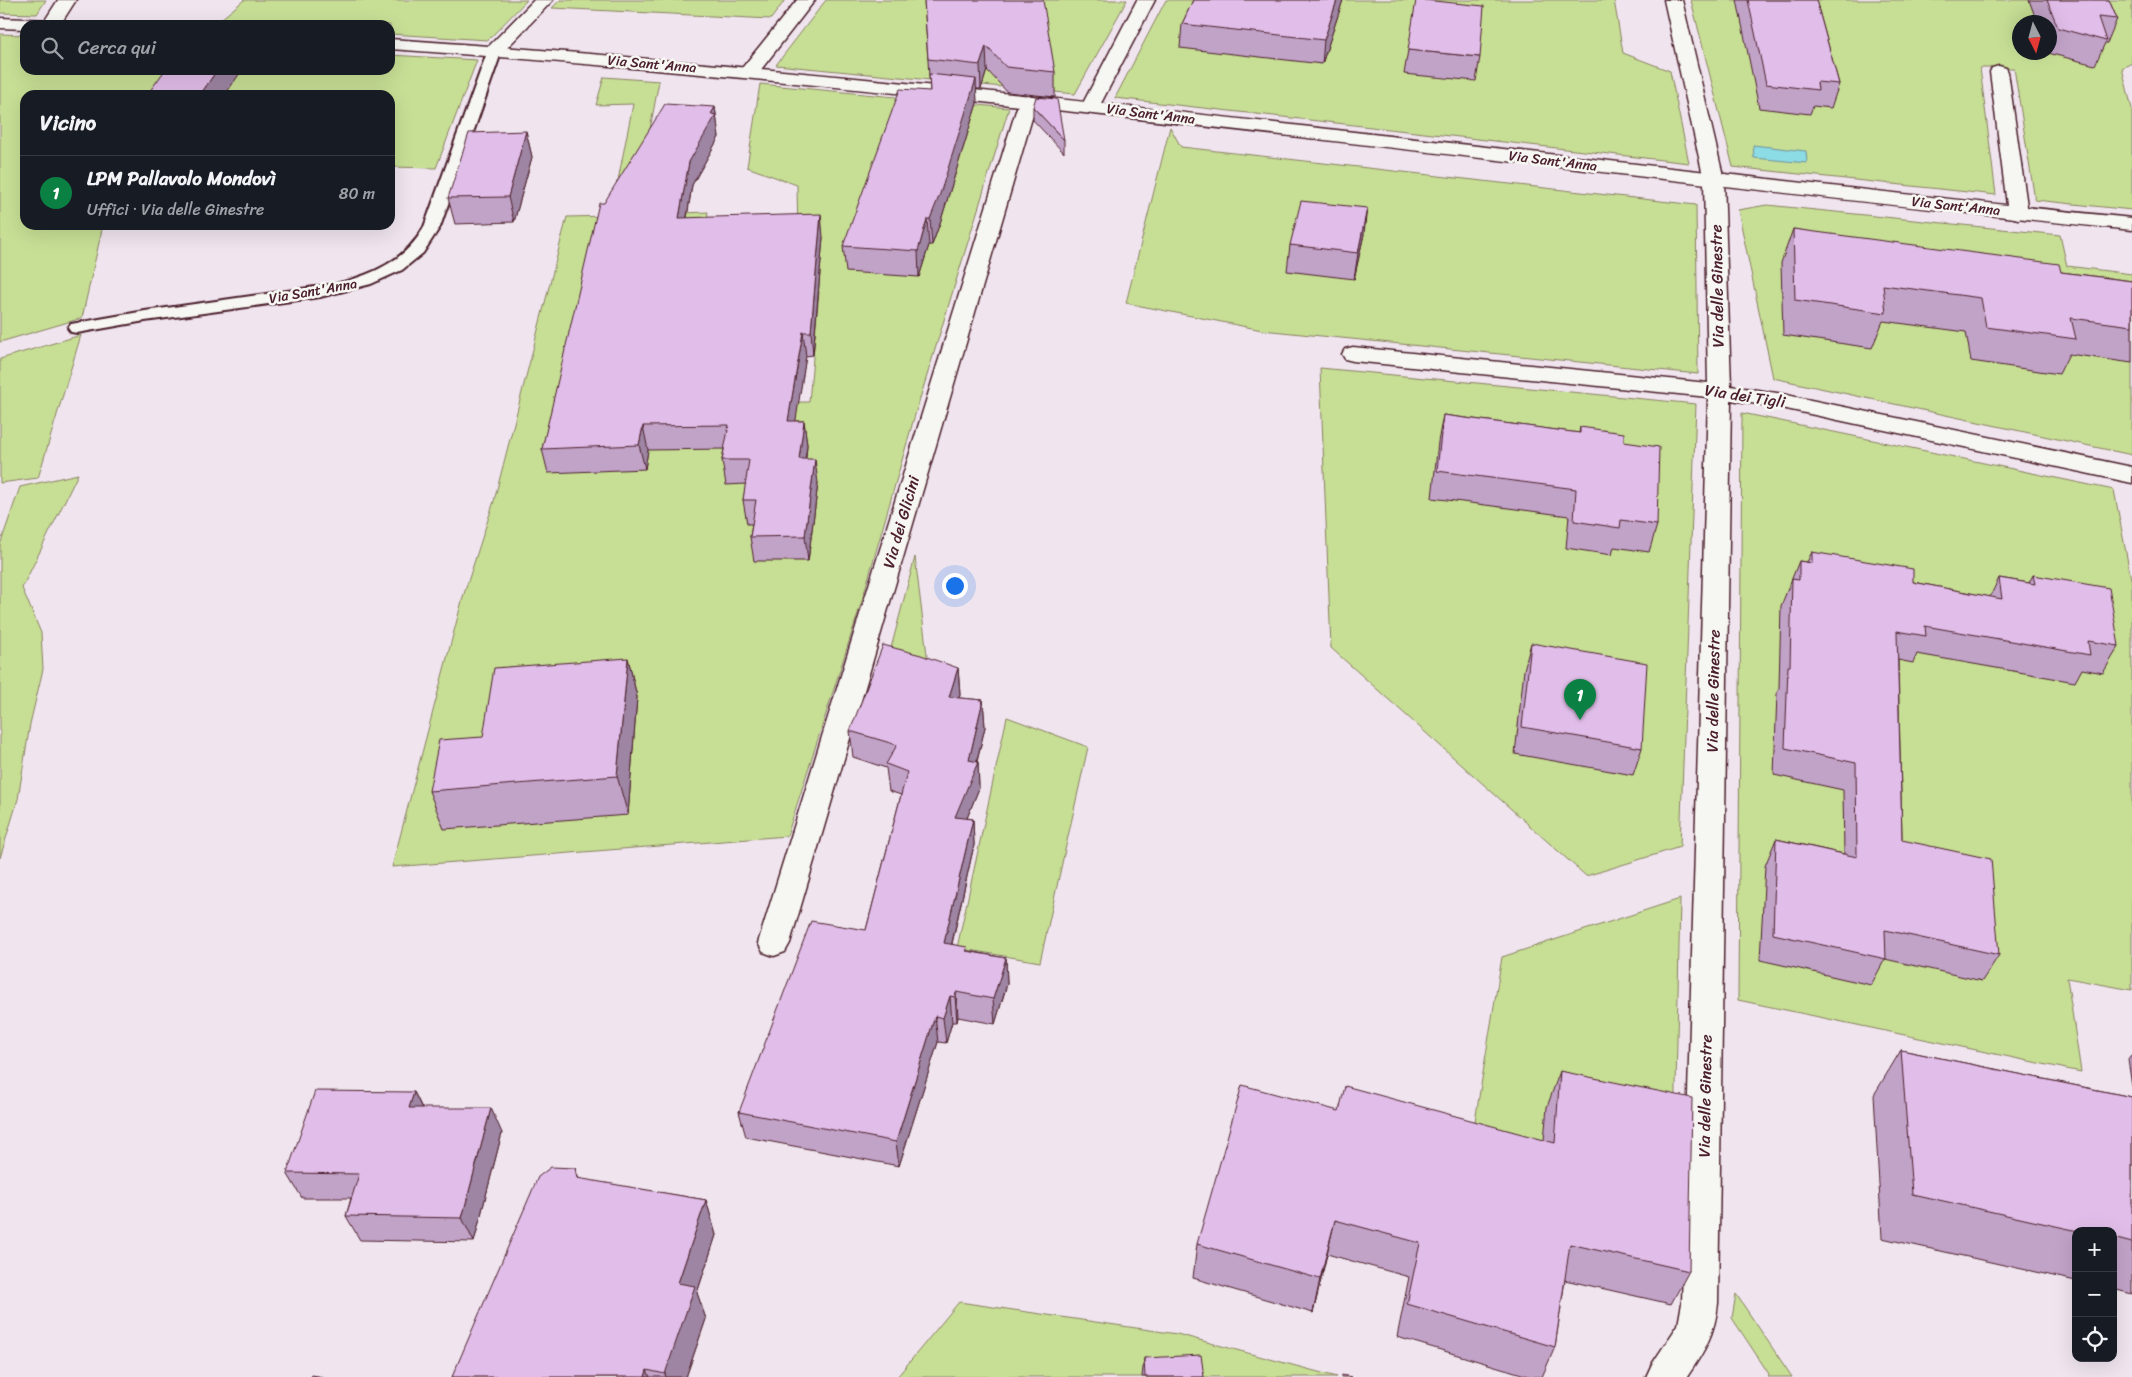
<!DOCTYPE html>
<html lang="it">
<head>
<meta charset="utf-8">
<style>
	body { margin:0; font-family:Sriracha,sans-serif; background:#20242c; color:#f1f3f6 }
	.controls { position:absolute; right:15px; bottom:15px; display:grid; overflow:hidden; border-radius:10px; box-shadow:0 5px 20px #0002 }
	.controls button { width:45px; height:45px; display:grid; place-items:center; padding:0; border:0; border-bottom:1px solid #363941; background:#171b24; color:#f1f3f6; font:25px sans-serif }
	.compass { position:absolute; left:2012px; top:15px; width:45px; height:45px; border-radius:50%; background:#171b24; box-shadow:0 5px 20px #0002; rotate:174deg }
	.you { position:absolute; left:954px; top:585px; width:18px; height:18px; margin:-12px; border:4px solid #fff; border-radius:50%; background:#1a73e8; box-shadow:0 0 0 8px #1a73e833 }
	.badge { display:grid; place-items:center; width:32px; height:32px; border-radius:50%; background:#0b8043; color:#fff; font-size:16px; font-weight:700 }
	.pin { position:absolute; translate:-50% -41px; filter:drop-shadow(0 1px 2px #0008) }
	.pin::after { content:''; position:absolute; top:26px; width:18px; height:15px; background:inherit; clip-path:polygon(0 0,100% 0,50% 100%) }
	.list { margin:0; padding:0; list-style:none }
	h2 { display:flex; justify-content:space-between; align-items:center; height:65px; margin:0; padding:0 20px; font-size:21px }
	h2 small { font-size:16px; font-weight:400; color:#9ea1a6 }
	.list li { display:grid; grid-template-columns:32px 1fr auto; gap:15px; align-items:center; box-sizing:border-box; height:75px; padding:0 20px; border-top:1px solid #363941 }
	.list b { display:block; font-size:19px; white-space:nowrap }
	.list p { margin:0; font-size:16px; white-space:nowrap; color:#9ea1a6 }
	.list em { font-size:16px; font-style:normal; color:#9ea1a6 }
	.icon { flex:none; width:28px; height:28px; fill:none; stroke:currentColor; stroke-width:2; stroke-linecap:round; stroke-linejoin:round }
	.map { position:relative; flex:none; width:2132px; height:1377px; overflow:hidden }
	.search { position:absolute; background:#171b24; box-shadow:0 5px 20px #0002; left:20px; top:20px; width:375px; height:55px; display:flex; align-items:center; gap:12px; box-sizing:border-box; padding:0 18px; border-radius:15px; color:#9ea1a6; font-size:19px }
	.panel { position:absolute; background:#171b24; box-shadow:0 5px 20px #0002; left:20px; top:90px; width:375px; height:140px; border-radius:15px }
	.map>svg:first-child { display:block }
	.green { fill:#c7df95; stroke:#887f60; fill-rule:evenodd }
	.water { fill:#8bdce5; stroke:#71909b }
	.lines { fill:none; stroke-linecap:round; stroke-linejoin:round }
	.lane-casing { stroke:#4a1f2b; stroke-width:4 }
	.street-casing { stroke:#4a1f2b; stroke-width:3 }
	.secondary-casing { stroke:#4a1f2b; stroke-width:3 }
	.lane { fill:#f6f6f2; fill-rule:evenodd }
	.street { fill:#f6f6f2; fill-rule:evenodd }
	.secondary { fill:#f6f6f2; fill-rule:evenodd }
	.wall { fill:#c2a3c8; stroke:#4a1f2b }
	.shaded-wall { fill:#9e85a3; stroke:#4a1f2b }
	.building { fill:#e1bee9; stroke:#4a1f2b }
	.labels { text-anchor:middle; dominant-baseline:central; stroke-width:5; stroke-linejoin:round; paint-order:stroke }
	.far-street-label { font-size:14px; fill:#4a1f2b; stroke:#f6f6f2 }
	.street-label { font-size:16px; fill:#4a1f2b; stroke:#f6f6f2 }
</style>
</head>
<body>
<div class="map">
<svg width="2132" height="1377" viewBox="0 0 2132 1377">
	<rect width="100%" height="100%" fill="#f0e5ef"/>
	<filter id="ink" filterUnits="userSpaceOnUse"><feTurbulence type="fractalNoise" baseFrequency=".02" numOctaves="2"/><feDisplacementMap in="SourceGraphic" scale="10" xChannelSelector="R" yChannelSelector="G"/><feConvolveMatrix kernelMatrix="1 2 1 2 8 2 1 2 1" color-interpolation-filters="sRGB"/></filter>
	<g filter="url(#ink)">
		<path class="green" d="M0,0H46L37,14L0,13Z
			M244,0H527L488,40L390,34V25L215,24Z
			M560,0H785L771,19L552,8Z
			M826,0H1127L1075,94L776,65Z
			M1166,0H1614L1623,53L1670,71L1689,163L1115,98Z
			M1691,0H2132V63L2122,68L2132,109V210L2035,200L2014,68H1980L1996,195L1733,167ZM2020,22H2050V52H2020Z
			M0,34L25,35V70H390V55L477,60L436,168L390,167V95H25V225H103L82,318L0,342Z
			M604,77L659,81L634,215L708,212L678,404L809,402L819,292L798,238L797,185L747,167L760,84L1009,108L914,418L861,604L787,836L392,867L463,597L494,501L567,217L611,216L633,104L596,105Z
			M1170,127L1181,147L1696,205L1698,374L1262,330L1126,303Z
			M1767,205L2060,235L2067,266L2132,274V455L1773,378L1738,210Z
			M81,335L38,478L0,483V359Z
			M1320,368L1696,404L1680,847L1586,876L1331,648Z
			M1742,413L2114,490L2132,584V990L2067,978L2081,1072L1738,1000Z
			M78,474L22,588L41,633L43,669L30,724L18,799L0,858V545L20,487Z
			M915,557L928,663L890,652Z
			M1007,717L1088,747L1040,962L957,948Z
			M1680,899L1675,1134L1537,1228L1469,1158L1502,957Z
			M1736,1294L1792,1377H1768L1769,1374L1732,1318Z
			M959,1302L1177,1334L1337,1377H897Z"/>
		<path class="water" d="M1753,145L1806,151L1807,163L1754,158Z"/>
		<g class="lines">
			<g class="lane-casing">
				<path id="lane" d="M495,46L502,50L440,227L423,253L402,270L371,284L320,297L145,321L77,333L71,332L68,328L71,324L145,311L336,284C371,275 406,261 424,227L488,50Z"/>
			</g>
			<g class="street-casing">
				<path id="street" d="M58,0H76L60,25H42Z
					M534,0H553L501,54L495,55L489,54L486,50L489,46Z
					M797,0H815L756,76L749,78L742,76L740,72L742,68Z
					M1137,0H1155L1099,107L1097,111L1090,113L1083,111L1081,107Z
					M1664,0H1682L1724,180L1731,386L1777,393L2132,467V483L1777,407L1731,400L1718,1303C1715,1334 1704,1352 1687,1377H1646L1652,1364L1678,1325L1682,1303L1708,397L1353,361L1345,359L1342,354L1345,349L1353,347L1708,383L1704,180Z
					M1999,66L2006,68L2008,72L2028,213L2025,217L2018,219L2011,217L2008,213L1990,72L1992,68Z
					M1028,95L1035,97L1037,101L790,943L785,952L774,956L763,952L758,943L1019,101L1021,97Z"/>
			</g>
			<g class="secondary-casing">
				<path id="secondary" d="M0,18L51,20L57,21L60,25H25V29L0,28Z
					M390,39C973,78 1551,160 2132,218V230C1551,172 973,89 390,49Z"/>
			</g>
			<use href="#lane" class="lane"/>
			<use href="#street" class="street"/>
			<use href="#secondary" class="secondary"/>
		</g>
		<path class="wall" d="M924,0L1055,72V97L1007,92L987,70L981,89H976L977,103L941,220L932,245H929L919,277L846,272L843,246L930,91Z
			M1193,0H1343L1322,64L1180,48L1182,24Z
			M1737,0H1816L1839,84L1831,108L1813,106L1810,114L1759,108Z
			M2029,0H2109L2117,19L2107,43H2105L2095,65L2048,53L2050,52V22H2037Z
			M1408,50L1480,57L1476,81L1404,74Z
			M715,107L719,137L692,185L687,218L823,237L813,355L806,356L795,421H804L807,445L806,459L818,483L808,561H754L750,537L752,524H747L743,500L746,484L726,485L722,460L724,449L648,450L645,469L548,473L542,449L604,203Z
			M1033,107L1064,140V153L1033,120Z
			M526,131L532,157L514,222L455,224L448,198Z
			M1793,229L2061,272L2132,281V363L2069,354L2059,374L1971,361L1966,332L1883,321L1872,348L1783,335L1781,263Z
			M1364,234L1354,279L1287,271L1290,245Z
			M1443,415L1579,433L1580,427L1624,442L1657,525L1649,552L1614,547L1612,555L1566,548L1569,516L1432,498L1438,442Z
			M1812,552L1913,582L1990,597L1999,578L2029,583L2033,575L2119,646L2103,673L2082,669L2075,682L1917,654L1913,663L1898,660L1902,840L1999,955L1982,981L1885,959L1871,985L1760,960L1765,866L1776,839L1844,854L1843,790L1774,775L1777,693L1779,688L1781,606L1799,561L1807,562Z
			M1531,643L1642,748L1633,775L1515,754L1524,670Z
			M628,658L637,697L628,815L444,829L429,791L483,737Z
			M958,668L960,695L959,698L983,700L985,727L977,762H978L979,788L967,818L973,819L974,845L952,944L968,951L1006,958L1007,984L995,1024L958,1017L957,1022H952L946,1043L938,1042L899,1166L746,1137L739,1112L866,930L901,795L889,791L886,768L853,757L850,731Z
			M1901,1050L2132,1097V1294L2113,1289V1231H2076V1281L1882,1238L1874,1095Z
			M2132,1054V1086L2128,1060Z
			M1560,1071L1689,1271L1671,1304L1565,1280L1555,1347L1542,1377H1532L1397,1337L1409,1277L1327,1254L1313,1313L1193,1278L1197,1244L1339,1111L1544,1140L1547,1107Z
			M414,1092L422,1108L502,1133L474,1242L360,1240L346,1216L351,1198H302L287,1173Z
			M575,1168L579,1179L706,1200L716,1235L697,1293L706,1319L686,1377H452Z
			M1144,1358L1204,1377H1142Z"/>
		<path class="shaded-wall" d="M1337,0H1343L1322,64L1324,40Z
			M986,46L987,70L981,89L980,65Z
			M217,70H242L225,95H200Z
			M976,79L977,103L941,220L932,245L930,219Z
			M715,107L719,137L692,185L683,241L679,218L689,162L711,114Z
			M526,131L532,157L514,222L508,197Z
			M1367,208L1364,234L1354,279L1358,253Z
			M821,214L823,237L813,355L811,332Z
			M927,219L929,245L919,277L918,251Z
			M803,332L806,356L792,445L788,421Z
			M804,421L807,445L802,483L799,459Z
			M643,426L648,450L645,469L639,445Z
			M815,459L818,483L808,561L805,536Z
			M628,658L637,697L628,815L617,776Z
			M958,668L960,695L951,723L949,697Z
			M983,700L985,727L975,768L978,762L979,788L957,843L955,817L969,760Z
			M973,819L974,845L946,969L944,943Z
			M1006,958L1007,984L995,1024L993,999Z
			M956,992L958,1017L957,1022L955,997Z
			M950,996L952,1022L946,1043L943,1018Z
			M935,1016L938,1042L899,1166L896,1142Z
			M414,1092L426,1117L409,1108Z
			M491,1108L502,1133L474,1242L462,1218Z
			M706,1200L716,1235L697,1293L706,1319L686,1377H666L665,1374L678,1283Z
			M1335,1220L1327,1254L1313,1313L1320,1279Z
			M647,1370L650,1377H645Z"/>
		<path class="building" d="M924,0H1043L1055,72L1006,67L986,46L980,65L928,59Z
			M1193,0H1337L1324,40L1182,24Z
			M1416,0H1424L1484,6L1480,57L1408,50Z
			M1748,0H1816L1839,84L1817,82L1818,90L1766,84Z
			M2047,0H2109L2117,19L2098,17L2106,41L2058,28Z
			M165,70H217L200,95H147Z
			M929,74L976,79L940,194L930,219H927L918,251L843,246L900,89L930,91Z
			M1036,97L1057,99L1064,140L1033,107Z
			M665,104L715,107L711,114L716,115L689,162L679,218L821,214L811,332H803L788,421H804L799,459H815L805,536L750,537L756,500H743L749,460H722L729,425L643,426L639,445L542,449L599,203H604Z
			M526,131L508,197L448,198L469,133Z
			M1301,201L1367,208L1358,253L1290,245Z
			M1793,229L2059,264L2061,272L2132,281V326L2071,318L2076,339L1986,327L1981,298L1883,285L1886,313L1795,300Z
			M1443,415L1580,433V427L1624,433V442L1659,447L1657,525L1621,520L1620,528L1574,521L1576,489L1437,471Z
			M1812,552L1913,569V582L2002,599L1999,578L2035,584L2033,575L2109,588L2119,646L2088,641L2090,655L1925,626L1926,636L1897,631L1902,840L1991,859L1999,955L1885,930L1886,959L1773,934L1776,839L1857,857L1856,763L1785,748L1788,666H1790L1792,579L1799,580V561L1812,563Z
			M1531,643L1647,663L1642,748L1522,727Z
			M883,645L921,655L958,668L949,697L983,700L969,760L978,762L955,817L973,819L944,943L967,947L966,951L1006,958L993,999L956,992L955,997L950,996L943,1018L935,1016L896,1142L739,1112L811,921L866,930L907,772L886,764L897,745L850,731Z
			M628,658L617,776L429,791L439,740L483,737L494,668Z
			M1901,1050L2132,1097V1243L2113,1238V1231H2078L1912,1194Z
			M1560,1071L1692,1098L1689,1271L1570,1244L1555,1347L1407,1304L1420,1243L1335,1220L1320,1279L1197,1244L1242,1085L1339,1111L1345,1086L1555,1143Z
			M315,1091L414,1092L409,1108H491L462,1218L346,1216L359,1174L287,1173Z
			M551,1167L575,1168L577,1178L706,1200L678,1283L695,1286L665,1374L647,1370L645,1377H452L538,1177Z
			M1201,1355L1204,1377H1145L1144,1358Z
			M312,1375L324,1377H311Z
			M1342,1375L1351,1377H1341Z"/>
	</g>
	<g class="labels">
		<g class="far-street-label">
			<text transform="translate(652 64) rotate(5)">Via Sant'Anna</text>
			<text transform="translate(1151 114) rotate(7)">Via Sant'Anna</text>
			<text transform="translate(1553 161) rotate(7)">Via Sant'Anna</text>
			<text transform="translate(1956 206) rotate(6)">Via Sant'Anna</text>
			<text transform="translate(313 291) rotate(-10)">Via Sant'Anna</text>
		</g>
		<g class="street-label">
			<text transform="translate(1717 286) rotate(-91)">Via delle Ginestre</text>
			<text transform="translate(1745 396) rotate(9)">Via dei Tigli</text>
			<text transform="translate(901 522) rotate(-74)">Via dei Glicini</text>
			<text transform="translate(1713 691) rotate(-89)">Via delle Ginestre</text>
			<text transform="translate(1705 1096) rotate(-89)">Via delle Ginestre</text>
		</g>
	</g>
</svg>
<div class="controls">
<button>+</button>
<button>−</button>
<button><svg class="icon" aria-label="locate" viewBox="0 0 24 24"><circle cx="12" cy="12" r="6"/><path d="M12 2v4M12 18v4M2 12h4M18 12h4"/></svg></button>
</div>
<svg class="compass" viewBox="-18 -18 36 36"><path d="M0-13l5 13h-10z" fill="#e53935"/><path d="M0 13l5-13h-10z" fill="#9ea1a6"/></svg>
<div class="you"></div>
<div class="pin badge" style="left:1580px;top:720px">1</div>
<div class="search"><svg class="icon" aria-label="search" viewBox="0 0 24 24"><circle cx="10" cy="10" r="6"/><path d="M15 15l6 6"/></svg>Cerca qui</div>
<section class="panel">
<h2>Vicino<small></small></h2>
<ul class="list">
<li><span class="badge">1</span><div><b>LPM Pallavolo Mondovì</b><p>Uffici · Via delle Ginestre</p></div><em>80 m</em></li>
</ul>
</section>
</div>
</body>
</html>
